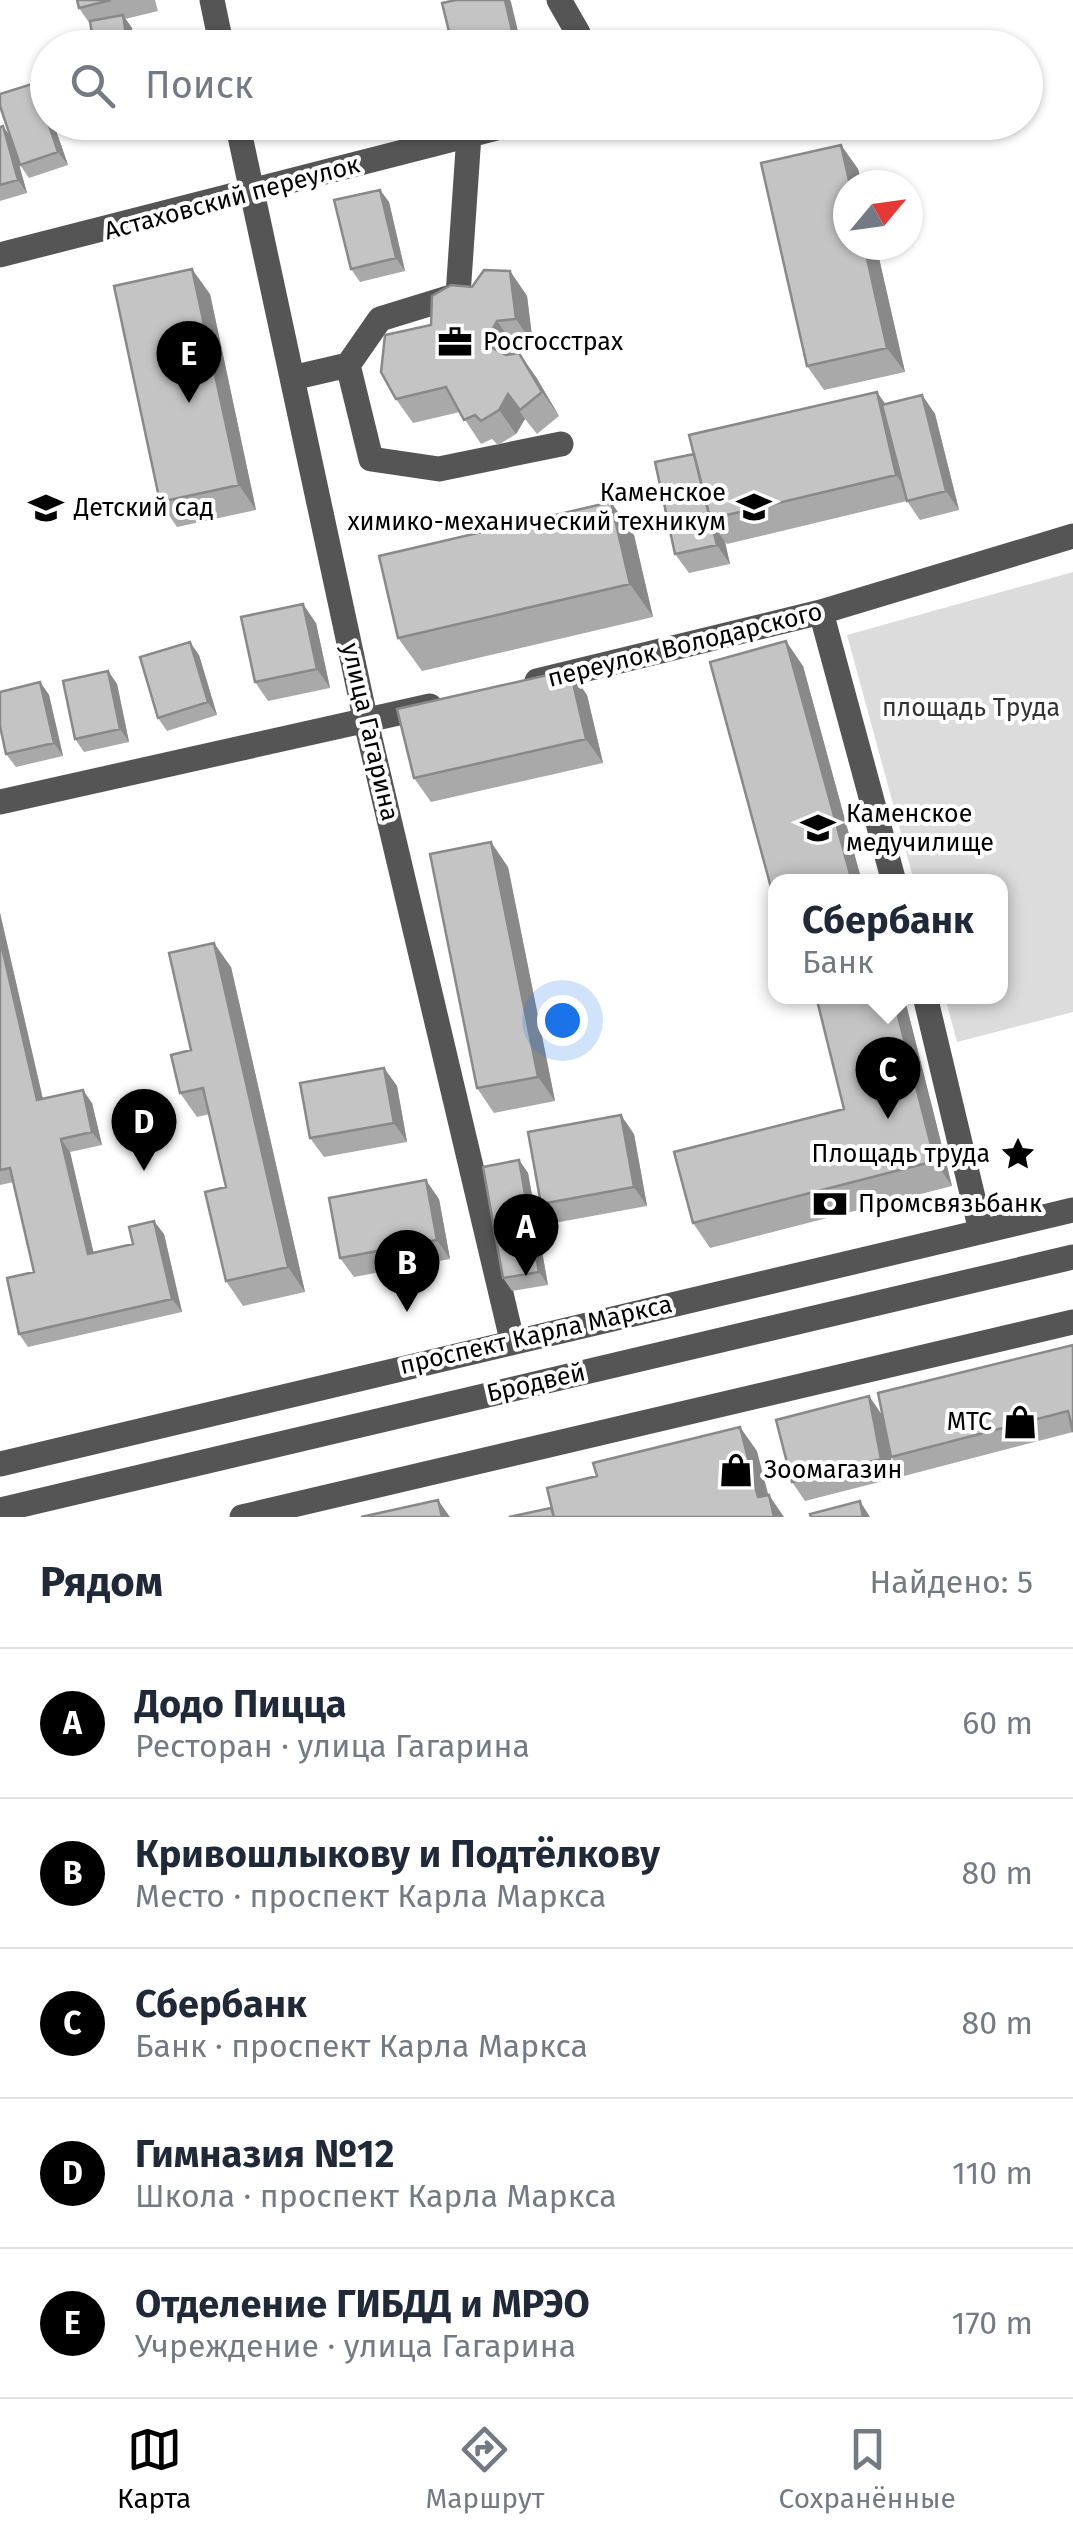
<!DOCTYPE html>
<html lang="ru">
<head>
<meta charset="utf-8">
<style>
	body { margin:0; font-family:"Fira Sans",sans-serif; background:#f6f6f7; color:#1f2937 }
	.compass { position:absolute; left:833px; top:170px; width:90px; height:90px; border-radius:50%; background:#fff; box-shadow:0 2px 8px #0004; rotate:61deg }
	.you { position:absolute; left:562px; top:1020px; width:35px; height:35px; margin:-25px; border:8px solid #fff; border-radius:50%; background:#1a73e8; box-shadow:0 0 0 15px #1a73e833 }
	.badge { display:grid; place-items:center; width:65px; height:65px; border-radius:50%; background:#000; color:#fff; font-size:32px; font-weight:700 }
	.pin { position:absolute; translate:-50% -82px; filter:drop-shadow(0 2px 5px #0008) }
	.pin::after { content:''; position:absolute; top:52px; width:35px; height:30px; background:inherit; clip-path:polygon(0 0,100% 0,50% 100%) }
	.popup { position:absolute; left:768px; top:874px; width:240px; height:130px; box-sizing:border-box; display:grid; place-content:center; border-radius:20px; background:#fff; filter:drop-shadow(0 2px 8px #0005); font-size:32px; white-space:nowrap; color:#747a83 }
	.popup b { font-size:38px; color:#1f2937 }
	.popup::after { content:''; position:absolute; left:50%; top:100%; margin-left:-20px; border:20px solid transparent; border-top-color:#fff }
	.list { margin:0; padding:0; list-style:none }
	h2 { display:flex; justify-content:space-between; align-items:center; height:130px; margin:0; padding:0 40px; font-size:42px }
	h2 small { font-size:32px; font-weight:400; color:#747a83 }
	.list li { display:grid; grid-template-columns:65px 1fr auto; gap:30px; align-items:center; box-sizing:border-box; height:150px; padding:0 40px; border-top:2px solid #e0e1e3 }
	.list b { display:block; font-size:38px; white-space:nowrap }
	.list p { margin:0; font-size:32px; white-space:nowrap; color:#747a83 }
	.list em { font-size:32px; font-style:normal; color:#747a83 }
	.icon { flex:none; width:55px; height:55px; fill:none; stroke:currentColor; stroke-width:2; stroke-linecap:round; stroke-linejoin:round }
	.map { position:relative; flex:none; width:1073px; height:1517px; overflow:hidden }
	.search { position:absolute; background:#fff; box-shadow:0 2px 8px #0004; left:30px; right:30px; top:30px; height:110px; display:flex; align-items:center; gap:25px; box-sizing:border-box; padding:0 35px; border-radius:55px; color:#747a83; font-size:38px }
	.sheet { height:880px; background:#fff }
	nav { display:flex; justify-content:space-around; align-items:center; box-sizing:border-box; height:140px; border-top:2px solid #e0e1e3; background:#fff; font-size:28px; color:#747a83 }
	nav a { display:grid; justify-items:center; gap:5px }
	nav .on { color:#000 }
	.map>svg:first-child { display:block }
	.green { fill:#dcdcdc }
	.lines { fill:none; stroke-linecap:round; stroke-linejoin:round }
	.minor { stroke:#555; stroke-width:25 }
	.wall { fill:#a9a9a9 }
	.shaded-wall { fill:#898989 }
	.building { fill:#c4c4c4; stroke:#898989; stroke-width:2.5 }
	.labels { text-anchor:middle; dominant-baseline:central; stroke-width:8; stroke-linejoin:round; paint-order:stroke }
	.street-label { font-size:25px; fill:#000; stroke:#fff }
	.poi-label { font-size:25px; fill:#000; stroke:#fff; text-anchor:start }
	.park-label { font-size:25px; fill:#333; stroke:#fff }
</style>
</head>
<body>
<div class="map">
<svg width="1073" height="1517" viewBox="0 0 1073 1517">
	<rect width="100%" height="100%" fill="#fff"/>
	<path class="green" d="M1073,572V1012L957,1042L945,997L1000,996V882L914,881L847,635Z"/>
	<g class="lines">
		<path class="minor" d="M212,0L222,48
			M559,0L578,33L580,48
			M237,122L366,722L512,1340
			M0,255L520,122
			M348,365L371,459L439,469L561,444
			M292,378L348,365L380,319L458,295L469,135
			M821,612L894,882
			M537,681L821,612L1073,536
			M0,802L430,706
			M925,996L981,1231
			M0,1464L1073,1210
			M0,1510L1073,1257
			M242,1517L1073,1322"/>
	</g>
	<path class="wall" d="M77,0H155L158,11L125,19L132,28L90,24L79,8Z
		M35,83L44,96L48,122H53L68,165L29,178L20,165L16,155L27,193L0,201V127L3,126L10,137Z
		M841,145L858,169L862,185H848V245H876L905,372L824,390L807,366L761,163Z
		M380,190L389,202L405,271L360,282L351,269Z
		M510,271L527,296L533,344L514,345L510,354L536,377L559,416L537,434L525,419L516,434L498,445L492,439L481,444L460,412L413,423L396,399L431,325L472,287Z
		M210,294L256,510L177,527L160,502Z
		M922,395L935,414L959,510L920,520L907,501L727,544L725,542L730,564L689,573L675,554L694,454Z
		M634,535L653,617L422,671L398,638Z
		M316,623L330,688L268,701L255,682Z
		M199,655L217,715L167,731L158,718Z
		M803,666L862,882H776V898L773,895Z
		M108,671L117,684L129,742L84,752L75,739Z
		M40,682L49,695L63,756L16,767L6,754Z
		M587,695L603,763L431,802L414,778Z
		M508,867L555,1101L494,1113L477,1088Z
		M0,913L43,1099L92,1103L102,1145L70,1152L93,1253L133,1244L164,1234L182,1312L28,1347L19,1334L34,1272L14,1182L0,1185Z
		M231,967L305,1292L243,1306L226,1281V1187L210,1114L197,1117L180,1093L191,1050Z
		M904,996L952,1186L710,1248L693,1223L844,1109Z
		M384,1068L397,1086L407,1142L324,1157L310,1138Z
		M634,1134L647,1206L554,1223L541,1204Z
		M519,1160L528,1173L548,1285L512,1291L503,1278Z
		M439,1199L450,1259L354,1277L340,1258Z
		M1073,1345V1432L904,1476L891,1457Z
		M869,1396L882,1415L895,1478L805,1501L792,1482Z"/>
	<path class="shaded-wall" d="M505,0H510L511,2L522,48H518L515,44Z
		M123,15L132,28L135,48H128Z
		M35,83L44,96L48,105V119Z
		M48,122H53L68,165L58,152Z
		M3,126L12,139L27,193L18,180Z
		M841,145L858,169L862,185H850Z
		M380,190L389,202L405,271L396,258Z
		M864,245H876L905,372L887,348Z
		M192,269L210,294L256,510L239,485Z
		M510,271L527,296L533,344L516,319Z
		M497,321L514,345L502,368L485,344Z
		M519,353L536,377L559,416L542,392Z
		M877,392L894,416L914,499L896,475Z
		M508,394L525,419L516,434L499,410Z
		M922,395L935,414L959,510L946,491Z
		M611,502L634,535L653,617L630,584Z
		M712,523L725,542L730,564L717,545Z
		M303,604L316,623L330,688L317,669Z
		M786,641L803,666L862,882H855L850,874Z
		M190,642L199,655L217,715L208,702Z
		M570,670L587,695L603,763L586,739Z
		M108,671L117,684L129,742L120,729Z
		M40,682L49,695L63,756L54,743Z
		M491,842L508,867L555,1101L538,1077Z
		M0,913L46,1113L37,1100L0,939Z
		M214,943L231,967L305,1292L288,1267Z
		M893,996H904L952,1186L935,1161Z
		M384,1068L397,1086L407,1142L394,1123Z
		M83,1090L92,1103L102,1145L92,1132Z
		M621,1115L634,1134L647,1206L634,1187Z
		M61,1139L70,1152L97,1267L88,1254Z
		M519,1160L528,1173L548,1285L539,1272Z
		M426,1180L439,1199L450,1259L437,1240Z
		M154,1221L164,1234L182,1312L172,1299Z
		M869,1396L882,1415L895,1478L881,1459Z
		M740,1427L757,1451L774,1517L758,1497Z
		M769,1495L784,1517H774Z
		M438,1500L450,1517H442Z
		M860,1501L870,1517H863Z"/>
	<path class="building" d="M77,0H111L79,8Z
		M456,0H505L515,44L501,48H453L442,3Z
		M123,15L128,48H94L90,21Z
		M349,42L350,48H321Z
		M35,83L58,152L20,165L0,106V94Z
		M3,126L18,180L0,185V127Z
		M841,145L850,185H848V245H864L887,348L807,366L761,163Z
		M380,190L396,258L351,269L334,200Z
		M192,269L239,485L160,502L114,286Z
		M484,270L510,271L516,319L497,321L485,344L506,355L519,353L542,392L520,410L508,394L499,410L481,421L475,415L464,420L446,387L396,399L381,372L385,335L431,325L432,296L451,285L472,287Z
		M877,392L896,475L710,519L689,435Z
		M922,395L946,491L907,501L882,405Z
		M694,454L717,545L675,554L655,462Z
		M611,502L630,584L398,638L379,556Z
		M303,604L317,669L255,682L241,617Z
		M786,641L850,874L822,882H776V894L773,895L710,662Z
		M190,642L208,702L158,718L140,657Z
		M570,670L586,739L414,778L397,709Z
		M108,671L120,729L75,739L63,681Z
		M40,682L54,743L6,754L0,726V692Z
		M491,842L538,1077L477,1088L430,854Z
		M0,939L37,1100L83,1090L92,1132L61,1139L88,1254L133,1244L129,1227L154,1221L172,1299L19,1334L7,1278L34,1272L10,1168L0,1170Z
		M214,943L288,1267L226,1281L205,1192L226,1187L203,1088L180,1093L171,1055L191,1050L169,953Z
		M816,996H893L935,1161L693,1223L674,1152L844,1109Z
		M384,1068L394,1123L310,1138L300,1083Z
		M621,1115L634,1187L541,1204L528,1132Z
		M519,1160L539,1272L503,1278L483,1167Z
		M426,1180L437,1240L340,1258L329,1198Z
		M1073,1345V1432L1068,1411L891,1457L878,1393Z
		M869,1396L881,1459L792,1482L776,1420Z
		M740,1427L758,1497L769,1495L774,1517H554L547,1488L597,1476L593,1463Z
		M438,1500L442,1517H361Z
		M860,1501L863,1517H811L810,1514Z
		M551,1508L554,1517H509Z"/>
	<defs>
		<g id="office-bare" transform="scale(2.7)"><path d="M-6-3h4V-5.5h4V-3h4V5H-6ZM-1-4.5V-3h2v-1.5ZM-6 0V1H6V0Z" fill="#000" stroke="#fff" stroke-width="2.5" paint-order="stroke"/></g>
		<g id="university-bare" transform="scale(2.7)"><path d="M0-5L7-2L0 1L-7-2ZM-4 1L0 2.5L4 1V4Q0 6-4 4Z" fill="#000" stroke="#fff" stroke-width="2.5" paint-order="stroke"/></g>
		<g id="school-bare" transform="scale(2.7)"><path d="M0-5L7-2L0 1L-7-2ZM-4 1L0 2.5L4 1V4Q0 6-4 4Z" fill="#000" stroke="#fff" stroke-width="2.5" paint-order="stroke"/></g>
		<g id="sight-bare" transform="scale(2.7)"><path d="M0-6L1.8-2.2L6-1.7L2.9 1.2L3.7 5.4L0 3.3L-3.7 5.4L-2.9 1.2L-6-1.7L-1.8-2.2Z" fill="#000" stroke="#fff" stroke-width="2.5" paint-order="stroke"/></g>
		<g id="bank-bare" transform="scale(2.7)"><path d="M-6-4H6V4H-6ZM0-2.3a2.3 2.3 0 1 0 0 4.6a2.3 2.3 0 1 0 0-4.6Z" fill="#000" stroke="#fff" stroke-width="2.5" paint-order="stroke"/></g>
		<g id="shop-bare" transform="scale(2.7)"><path d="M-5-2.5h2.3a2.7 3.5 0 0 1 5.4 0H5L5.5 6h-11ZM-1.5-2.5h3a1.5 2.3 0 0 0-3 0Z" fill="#000" stroke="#fff" stroke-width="2.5" paint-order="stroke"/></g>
	</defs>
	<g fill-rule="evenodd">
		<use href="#office-bare" x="455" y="342"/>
		<use href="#university-bare" x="754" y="507"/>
		<use href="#school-bare" x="46" y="508"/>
		<use href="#university-bare" x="818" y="828"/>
		<use href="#sight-bare" x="1018" y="1154"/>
		<use href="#bank-bare" x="830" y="1204"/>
		<use href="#shop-bare" x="1020" y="1422"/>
		<use href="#shop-bare" x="736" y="1470"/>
	</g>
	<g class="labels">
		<g class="street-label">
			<text transform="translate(232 198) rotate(-15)">Астаховский переулок</text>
			<text transform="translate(685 645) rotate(-14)">переулок Володарского</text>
			<text transform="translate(370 732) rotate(77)">улица Гагарина</text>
			<text transform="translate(536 1335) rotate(-13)">проспект Карла Маркса</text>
			<text transform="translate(536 1383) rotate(-13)">Бродвей</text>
		</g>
		<g class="poi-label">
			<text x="483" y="342">Росгосстрах</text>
			<text x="726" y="493" text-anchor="end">Каменское<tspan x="726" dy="29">химико-механический техникум</tspan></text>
			<text x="74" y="508">Детский сад</text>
			<text x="846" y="814">Каменское<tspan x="846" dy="29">медучилище</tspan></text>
			<text x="990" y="1154" text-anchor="end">Площадь труда</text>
			<text x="858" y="1204">Промсвязьбанк</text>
			<text x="992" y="1422" text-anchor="end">МТС</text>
			<text x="764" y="1470">Зоомагазин</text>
		</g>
		<g class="park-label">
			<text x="971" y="708">площадь Труда</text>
		</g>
	</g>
</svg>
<svg class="compass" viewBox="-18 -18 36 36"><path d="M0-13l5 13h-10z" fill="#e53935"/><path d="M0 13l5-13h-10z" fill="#747a83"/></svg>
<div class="you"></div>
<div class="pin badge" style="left:526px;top:1276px">A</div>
<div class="pin badge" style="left:407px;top:1312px">B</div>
<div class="pin badge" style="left:888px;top:1119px">C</div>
<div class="popup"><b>Сбербанк</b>Банк</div>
<div class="pin badge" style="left:144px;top:1171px">D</div>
<div class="pin badge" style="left:189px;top:403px">E</div>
<div class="search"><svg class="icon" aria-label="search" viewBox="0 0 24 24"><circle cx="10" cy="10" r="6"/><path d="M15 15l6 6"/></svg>Поиск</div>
</div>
<section class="sheet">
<h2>Рядом<small>Найдено: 5</small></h2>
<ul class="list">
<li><span class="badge">A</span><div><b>Додо Пицца</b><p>Ресторан · улица Гагарина</p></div><em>60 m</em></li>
<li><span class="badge">B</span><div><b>Кривошлыкову и Подтёлкову</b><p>Место · проспект Карла Маркса</p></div><em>80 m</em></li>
<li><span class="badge">C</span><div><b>Сбербанк</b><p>Банк · проспект Карла Маркса</p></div><em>80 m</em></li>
<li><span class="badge">D</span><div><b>Гимназия №12</b><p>Школа · проспект Карла Маркса</p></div><em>110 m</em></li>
<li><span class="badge">E</span><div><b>Отделение ГИБДД и МРЭО</b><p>Учреждение · улица Гагарина</p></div><em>170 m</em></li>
</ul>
</section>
<nav>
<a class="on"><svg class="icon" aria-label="map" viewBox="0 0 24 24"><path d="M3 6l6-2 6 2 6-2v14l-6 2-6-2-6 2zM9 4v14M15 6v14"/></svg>Карта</a>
<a><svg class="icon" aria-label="directions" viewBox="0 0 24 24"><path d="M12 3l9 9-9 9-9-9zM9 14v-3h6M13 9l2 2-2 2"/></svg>Маршрут</a>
<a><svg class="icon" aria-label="saved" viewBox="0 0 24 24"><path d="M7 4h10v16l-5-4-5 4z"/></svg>Сохранённые</a>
</nav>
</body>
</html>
